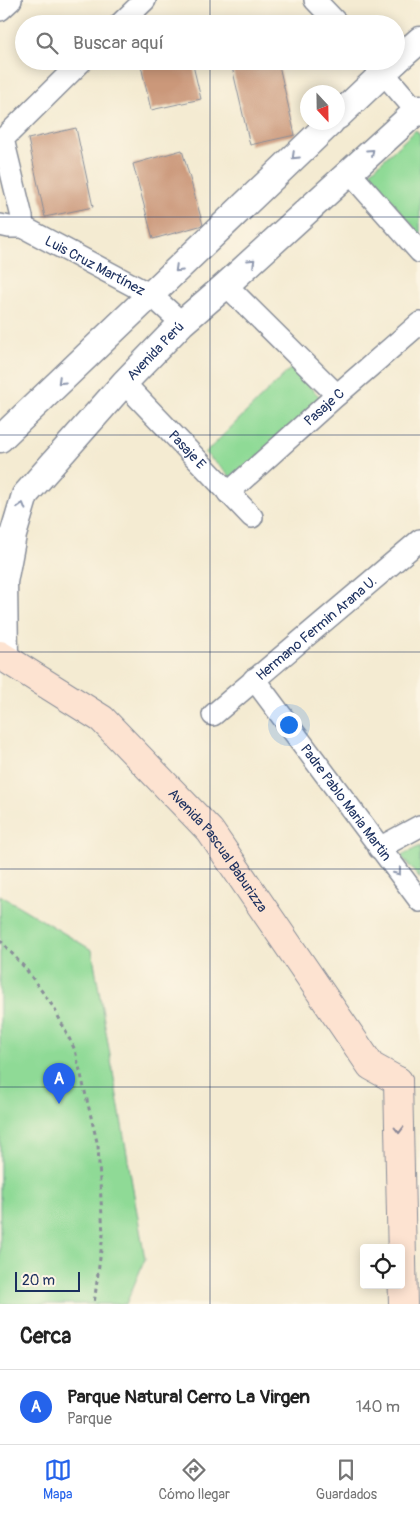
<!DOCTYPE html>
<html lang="es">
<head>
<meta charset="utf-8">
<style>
	body { margin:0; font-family:Pangolin,sans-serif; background:#f6f6f6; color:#222 }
	.controls { position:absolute; right:15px; bottom:15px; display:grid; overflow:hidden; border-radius:5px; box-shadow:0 2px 12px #0003 }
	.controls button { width:45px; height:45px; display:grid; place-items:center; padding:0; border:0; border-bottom:1px solid #e0e0e0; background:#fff; color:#222; font:25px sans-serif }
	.compass { position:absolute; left:300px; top:85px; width:45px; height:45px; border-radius:50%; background:#fff; box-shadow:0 2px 12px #0003; rotate:158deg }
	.scale { position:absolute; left:15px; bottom:12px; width:65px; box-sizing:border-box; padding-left:5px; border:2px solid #1b2f5e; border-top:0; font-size:14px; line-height:18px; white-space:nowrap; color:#1b2f5e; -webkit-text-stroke:4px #fcf5e5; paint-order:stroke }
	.you { position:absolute; left:288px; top:724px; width:18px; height:18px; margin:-12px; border:4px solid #fff; border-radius:50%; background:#1a73e8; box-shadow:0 0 0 8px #1a73e833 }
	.badge { display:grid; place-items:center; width:32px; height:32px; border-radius:50%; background:#2563eb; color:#fff; font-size:16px; font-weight:700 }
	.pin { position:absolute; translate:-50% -41px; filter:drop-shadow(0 1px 2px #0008) }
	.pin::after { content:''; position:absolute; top:26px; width:18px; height:15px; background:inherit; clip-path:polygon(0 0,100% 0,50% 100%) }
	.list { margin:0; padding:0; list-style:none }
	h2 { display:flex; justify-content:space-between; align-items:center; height:65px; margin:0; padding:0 20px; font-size:21px }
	h2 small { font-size:16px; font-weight:400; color:#767676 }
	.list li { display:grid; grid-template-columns:32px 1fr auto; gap:15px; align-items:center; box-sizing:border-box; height:75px; padding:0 20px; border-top:1px solid #e0e0e0 }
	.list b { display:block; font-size:19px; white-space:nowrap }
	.list p { margin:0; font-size:16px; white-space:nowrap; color:#767676 }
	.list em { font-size:16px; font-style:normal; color:#767676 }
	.icon { flex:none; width:28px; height:28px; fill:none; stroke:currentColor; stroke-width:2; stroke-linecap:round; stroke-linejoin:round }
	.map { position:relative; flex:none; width:420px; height:1304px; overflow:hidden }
	.search { position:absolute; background:#fff; box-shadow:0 2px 12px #0003; left:15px; right:15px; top:15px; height:55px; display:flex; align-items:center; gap:12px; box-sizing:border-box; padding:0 18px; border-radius:28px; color:#767676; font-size:19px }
	.sheet { height:140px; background:#fff }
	nav { display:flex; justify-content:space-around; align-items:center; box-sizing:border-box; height:70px; border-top:1px solid #e0e0e0; background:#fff; font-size:14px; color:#767676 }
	nav a { display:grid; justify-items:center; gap:2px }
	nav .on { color:#2563eb }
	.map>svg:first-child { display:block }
	.green { fill:#8fda96; stroke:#55847a }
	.building { fill:#cb987a }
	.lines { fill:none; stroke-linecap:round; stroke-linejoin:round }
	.minor-casing { stroke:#888d98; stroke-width:24 }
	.tertiary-casing { stroke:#888d98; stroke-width:29 }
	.secondary-casing { stroke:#888d98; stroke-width:30 }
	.path { stroke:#888d98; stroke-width:3; stroke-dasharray:4 4; stroke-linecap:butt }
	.minor { stroke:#fff; stroke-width:21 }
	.tertiary { stroke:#fff; stroke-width:26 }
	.secondary { stroke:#fde3d1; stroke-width:28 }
	.oneway { stroke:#8d97ae }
	.oneway2 { stroke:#8c8998 }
	.grid { fill:none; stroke:#1b2f5e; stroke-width:1; stroke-opacity:0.55 }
	.labels { text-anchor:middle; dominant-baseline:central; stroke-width:4.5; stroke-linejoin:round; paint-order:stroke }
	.street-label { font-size:14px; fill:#1b2f5e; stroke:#fcf5e5 }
</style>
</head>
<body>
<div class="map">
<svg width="420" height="1304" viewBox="0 0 420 1304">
	<rect width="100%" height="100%" fill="#fcf5e5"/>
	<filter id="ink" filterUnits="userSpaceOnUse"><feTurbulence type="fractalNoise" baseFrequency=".02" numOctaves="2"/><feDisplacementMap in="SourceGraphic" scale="10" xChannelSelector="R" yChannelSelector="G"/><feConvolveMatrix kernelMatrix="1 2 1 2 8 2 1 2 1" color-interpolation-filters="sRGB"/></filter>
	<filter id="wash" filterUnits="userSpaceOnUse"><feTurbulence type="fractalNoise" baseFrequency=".0096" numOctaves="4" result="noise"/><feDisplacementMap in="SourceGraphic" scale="20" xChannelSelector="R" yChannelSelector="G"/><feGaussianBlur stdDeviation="1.12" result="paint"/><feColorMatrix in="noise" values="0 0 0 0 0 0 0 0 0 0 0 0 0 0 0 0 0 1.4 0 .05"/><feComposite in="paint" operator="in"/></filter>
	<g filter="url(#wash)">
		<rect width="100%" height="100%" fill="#f4ebd2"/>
		<path class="green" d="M416,130L420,135V234L368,174Z
			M291,368L321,398L234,480L205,453Z
			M420,846V879L401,856Z
			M0,895L92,950L145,1259L126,1304H0Z"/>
		<g id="blocks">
			<path class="building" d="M140,61H192L201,99L151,110Z
				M258,61H278L295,135L250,145L232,67Z
				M76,128L93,207L45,217L28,139Z
				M182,150L203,225L153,239L133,164Z"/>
		</g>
	</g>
	<g filter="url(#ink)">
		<use href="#blocks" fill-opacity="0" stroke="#888d98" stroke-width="1"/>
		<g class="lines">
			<g class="minor-casing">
				<g id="minor">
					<path d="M315,0L338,24"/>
					<path d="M0,10L11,0"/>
					<path d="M120,24L145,0"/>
					<path d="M373,61L420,115"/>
					<path d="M349,172L420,252"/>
					<path id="s1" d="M0,225L9,227H23L151,295L182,323"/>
					<path d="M23,227L22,217L3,139L82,61"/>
					<path d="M226,285L337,395"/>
					<path id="s2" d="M124,383L252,517"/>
					<path id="s3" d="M228,493L337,395L420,323"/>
					<path id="s4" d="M254,679L420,901"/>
					<path id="s5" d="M213,715L420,540"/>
					<path d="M379,848L420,826"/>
				</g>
			</g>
			<g class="tertiary-casing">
				<g id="tertiary">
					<path d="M396,61L420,40"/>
					<path d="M338,116L396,61"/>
					<path d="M0,439L331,122"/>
					<path id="s6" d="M5,658L4,582L13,535L25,495L124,383L182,323L226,285L420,108"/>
				</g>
			</g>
			<g class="secondary-casing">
				<g id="secondary">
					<path id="s7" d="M0,655L102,719L210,831L371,1066L398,1081"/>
					<path d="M398,1081L403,1304"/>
				</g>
			</g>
			<path class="path" d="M0,940L25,968L54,1008L75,1050L98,1146L103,1235L94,1304"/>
			<use href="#minor" class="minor"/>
			<use href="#tertiary" class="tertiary"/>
			<use href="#secondary" class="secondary"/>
		</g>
		<defs><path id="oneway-chevron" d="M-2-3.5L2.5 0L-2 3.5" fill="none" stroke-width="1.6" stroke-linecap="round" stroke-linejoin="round" transform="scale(1.25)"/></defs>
		<g class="oneway">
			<use href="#oneway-chevron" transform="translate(371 152) rotate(-42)"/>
			<use href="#oneway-chevron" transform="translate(295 156) rotate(136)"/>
			<use href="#oneway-chevron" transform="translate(252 262) rotate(-43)"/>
			<use href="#oneway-chevron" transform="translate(178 269) rotate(136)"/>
			<use href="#oneway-chevron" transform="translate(61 381) rotate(136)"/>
			<use href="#oneway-chevron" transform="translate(22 506) rotate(-73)"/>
			<use href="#oneway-chevron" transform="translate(398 872) rotate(52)"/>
		</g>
		<use class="oneway2" href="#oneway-chevron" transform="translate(399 1130) rotate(89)"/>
	</g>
	<path class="grid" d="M210,0V24M210,61V1304M0,217H420M0,435H420M0,652H420M0,869H420M0,1087H420"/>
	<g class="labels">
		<g class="street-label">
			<text stroke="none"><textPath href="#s1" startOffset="105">Luis Cruz Martínez</textPath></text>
			<text stroke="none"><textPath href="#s6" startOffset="360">Avenida Perú</textPath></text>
			<text stroke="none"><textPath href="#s3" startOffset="129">Pasaje C</textPath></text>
			<text stroke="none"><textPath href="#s2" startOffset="92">Pasaje E</textPath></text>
			<text stroke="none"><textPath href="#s5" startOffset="135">Hermano Fermin Arana U.</textPath></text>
			<text stroke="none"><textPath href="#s4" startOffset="154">Padre Pablo Maria Martin</textPath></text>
			<text stroke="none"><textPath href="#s7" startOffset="296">Avenida Pascual Baburizza</textPath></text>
		</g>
	</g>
</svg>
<div class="controls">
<button><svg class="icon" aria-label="locate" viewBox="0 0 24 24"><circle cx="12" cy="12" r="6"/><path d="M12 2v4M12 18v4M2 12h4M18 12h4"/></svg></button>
</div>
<svg class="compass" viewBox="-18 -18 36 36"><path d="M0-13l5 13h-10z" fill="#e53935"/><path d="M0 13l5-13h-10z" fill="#767676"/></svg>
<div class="scale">20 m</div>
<div class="you"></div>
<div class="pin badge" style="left:59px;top:1104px">A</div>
<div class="search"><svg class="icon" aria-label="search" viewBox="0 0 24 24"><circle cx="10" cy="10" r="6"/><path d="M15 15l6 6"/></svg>Buscar aquí</div>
</div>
<section class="sheet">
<h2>Cerca<small></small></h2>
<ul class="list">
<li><span class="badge">A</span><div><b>Parque Natural Cerro La Virgen</b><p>Parque</p></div><em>140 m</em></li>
</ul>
</section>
<nav>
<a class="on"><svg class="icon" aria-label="map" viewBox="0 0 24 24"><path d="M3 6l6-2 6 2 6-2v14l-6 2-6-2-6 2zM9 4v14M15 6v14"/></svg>Mapa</a>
<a><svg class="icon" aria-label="directions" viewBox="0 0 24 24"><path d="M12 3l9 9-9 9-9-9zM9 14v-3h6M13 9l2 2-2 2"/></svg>Cómo llegar</a>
<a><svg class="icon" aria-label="saved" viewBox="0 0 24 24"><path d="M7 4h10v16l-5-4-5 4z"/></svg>Guardados</a>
</nav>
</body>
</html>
